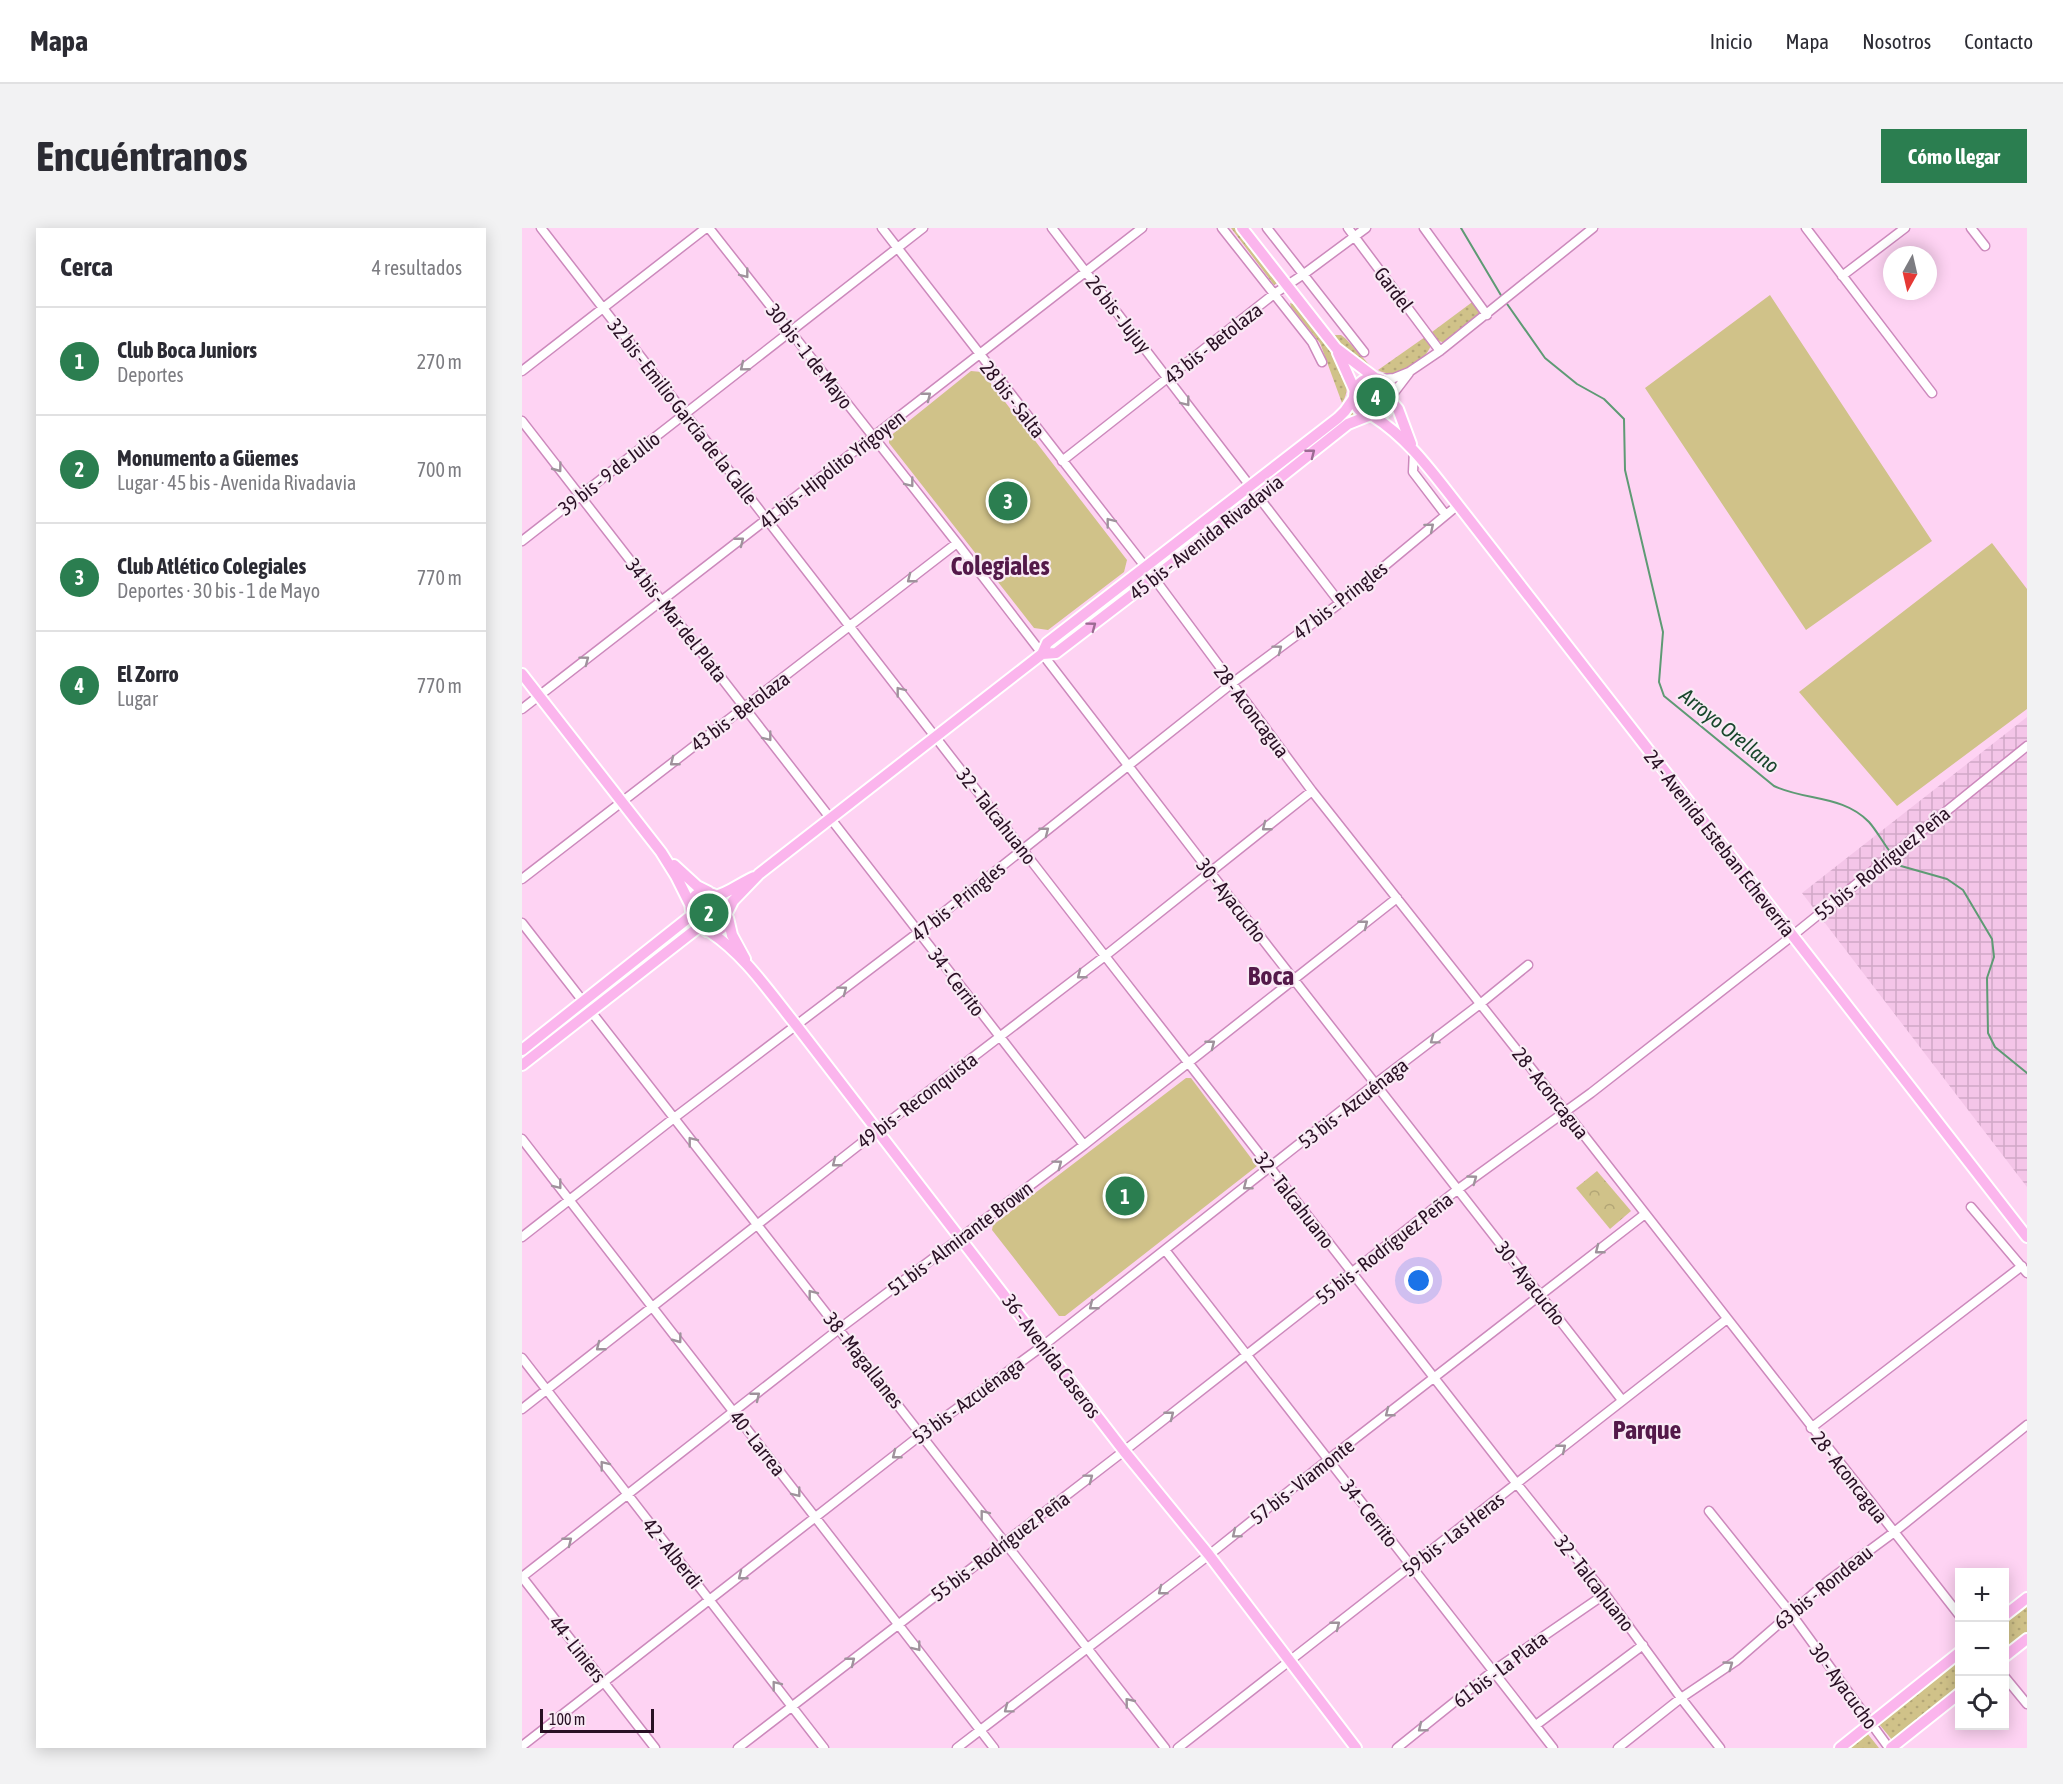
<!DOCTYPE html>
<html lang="es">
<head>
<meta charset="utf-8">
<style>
	body { margin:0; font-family:"Asap Condensed",sans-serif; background:#f2f2f3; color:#2b2b33 }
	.controls { position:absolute; right:18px; bottom:18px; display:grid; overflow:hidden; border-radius:0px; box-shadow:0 3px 15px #0003 }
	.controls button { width:54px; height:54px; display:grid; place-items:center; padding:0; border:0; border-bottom:2px solid #e1e1e2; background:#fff; color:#2b2b33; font:30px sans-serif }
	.compass { position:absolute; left:1361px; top:18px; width:54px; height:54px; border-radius:50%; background:#fff; box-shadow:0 3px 15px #0003; rotate:188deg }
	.scale { position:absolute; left:18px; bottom:15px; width:114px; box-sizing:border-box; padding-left:6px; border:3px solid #291024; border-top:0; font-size:16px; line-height:21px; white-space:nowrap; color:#291024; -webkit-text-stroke:4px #f9eaf5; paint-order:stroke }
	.you { position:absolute; left:897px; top:1053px; width:21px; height:21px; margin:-15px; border:4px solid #fff; border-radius:50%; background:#1a73e8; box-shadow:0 0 0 9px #1a73e833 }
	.badge { display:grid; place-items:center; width:39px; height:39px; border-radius:50%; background:#2b7e50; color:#fff; font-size:20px; font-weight:700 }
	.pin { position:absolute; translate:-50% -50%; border:3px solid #fff; box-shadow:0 2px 6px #0006 }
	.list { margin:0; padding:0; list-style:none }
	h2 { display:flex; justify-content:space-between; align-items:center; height:78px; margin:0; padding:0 24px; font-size:26px }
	h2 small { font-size:20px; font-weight:400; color:#7c7c81 }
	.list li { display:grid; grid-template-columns:39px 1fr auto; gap:18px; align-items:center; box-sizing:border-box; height:108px; padding:0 24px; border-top:2px solid #e1e1e2 }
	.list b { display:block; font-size:22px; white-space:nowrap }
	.list p { margin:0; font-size:20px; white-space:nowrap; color:#7c7c81 }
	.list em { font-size:20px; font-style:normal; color:#7c7c81 }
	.icon { flex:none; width:33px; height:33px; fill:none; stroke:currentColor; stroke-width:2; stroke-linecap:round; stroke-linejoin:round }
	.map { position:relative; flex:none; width:1505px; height:1520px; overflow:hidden; border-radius:0px }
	header { display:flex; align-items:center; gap:36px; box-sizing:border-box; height:84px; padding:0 30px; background:#fff; border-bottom:2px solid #e1e1e2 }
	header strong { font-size:28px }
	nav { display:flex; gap:33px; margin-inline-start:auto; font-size:21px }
	.intro { display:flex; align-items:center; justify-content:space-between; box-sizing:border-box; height:144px; padding:0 36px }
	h1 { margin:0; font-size:42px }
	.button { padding:15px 27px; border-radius:0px; background:#2b7e50; color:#fff; font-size:21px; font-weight:700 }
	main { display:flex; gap:36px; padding:0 36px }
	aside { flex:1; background:#fff; border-radius:0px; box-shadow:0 3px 15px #0003 }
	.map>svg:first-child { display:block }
	.industrial { fill:url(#industrial-grid) }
	.grass { fill:url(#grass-dots) }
	.park { fill:url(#park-crowns) }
	.pitch { fill:#d0c289 }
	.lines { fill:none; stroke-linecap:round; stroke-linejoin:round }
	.stream { stroke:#5e9a74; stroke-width:2 }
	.minor-casing { stroke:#cc89bc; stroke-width:11 }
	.major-casing { stroke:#fff; stroke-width:14 }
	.minor { stroke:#fff; stroke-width:8 }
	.major { stroke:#fbb5ed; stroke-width:10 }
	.oneway { stroke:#9f939c }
	.oneway2 { stroke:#9c6b93 }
	.labels { text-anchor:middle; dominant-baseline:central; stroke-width:4.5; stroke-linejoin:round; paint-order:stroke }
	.street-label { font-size:20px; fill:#291024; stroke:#f9eaf5 }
	.water-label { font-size:21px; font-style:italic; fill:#19472d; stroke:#f9eaf5 }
	.district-label { font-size:26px; font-weight:bold; fill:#531949; stroke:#f9eaf5 }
</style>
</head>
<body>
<header>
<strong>Mapa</strong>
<nav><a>Inicio</a><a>Mapa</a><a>Nosotros</a><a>Contacto</a></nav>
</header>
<div class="intro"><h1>Encuéntranos</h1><a class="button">Cómo llegar</a></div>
<main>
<aside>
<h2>Cerca<small>4 resultados</small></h2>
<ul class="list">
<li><span class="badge">1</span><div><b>Club Boca Juniors</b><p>Deportes</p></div><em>270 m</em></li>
<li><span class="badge">2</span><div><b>Monumento a Güemes</b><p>Lugar · 45 bis - Avenida Rivadavia</p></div><em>700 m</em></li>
<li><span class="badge">3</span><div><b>Club Atlético Colegiales</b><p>Deportes · 30 bis - 1 de Mayo</p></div><em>770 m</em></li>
<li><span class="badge">4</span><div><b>El Zorro</b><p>Lugar</p></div><em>770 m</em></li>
</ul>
</aside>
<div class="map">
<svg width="1505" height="1520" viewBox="0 0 1505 1520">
	<defs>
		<pattern id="industrial-grid" width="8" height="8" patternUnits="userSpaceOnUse" patternTransform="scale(1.5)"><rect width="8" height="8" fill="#f4c5e8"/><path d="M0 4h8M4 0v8" fill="none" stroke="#d1a8c7"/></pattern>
		<pattern id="grass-dots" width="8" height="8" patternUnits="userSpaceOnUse" patternTransform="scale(1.5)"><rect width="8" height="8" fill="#d0c289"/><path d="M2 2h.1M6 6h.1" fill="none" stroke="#b3a676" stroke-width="1.8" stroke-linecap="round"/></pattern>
		<pattern id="park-crowns" width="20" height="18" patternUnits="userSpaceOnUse" patternTransform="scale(1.5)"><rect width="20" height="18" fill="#d0c289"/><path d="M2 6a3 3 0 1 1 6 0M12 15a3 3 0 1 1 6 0" fill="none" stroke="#b3a676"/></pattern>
	</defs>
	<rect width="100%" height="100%" fill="#fed3f3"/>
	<path class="industrial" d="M1505,489V959L1280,665Z"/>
	<path class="grass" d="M709,0H715L757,54L752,57Z
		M953,72L961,84L923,115L917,113L910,104Z
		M768,75L774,77C792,98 840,146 820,175L798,115L769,79Z
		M813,107H819L824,111L852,142C837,136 817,123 813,107Z
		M903,109L909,117C903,135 874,153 856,142Z
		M837 168a15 15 0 1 1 30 0a15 15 0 1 1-30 0Z
		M829,181L835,188L739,259L737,257Z
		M724,266L727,269L635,342L633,339Z
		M622,347L624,350L531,421L528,418Z
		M183,669L190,671L199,682V694L196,699L188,700L173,685L174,674Z
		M161,701L163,703L76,771L74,769Z
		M1505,1376V1405L1483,1422V1393Z
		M1437,1430V1459L1371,1513L1357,1496Z
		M1345,1505L1357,1520H1326Z"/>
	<path class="park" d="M1075,943L1109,983L1088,1001L1054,960Z"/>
	<path class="pitch" d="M1248,67L1410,313L1284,402L1123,160Z
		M449,143L460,144L605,332L602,344L526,402L512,400L367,215V209Z
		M1470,315L1505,361V481L1375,578L1277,464Z
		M664,850H669L735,938L543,1088H537L470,1002L471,997Z"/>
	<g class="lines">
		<path class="stream" d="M939,0L980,69
			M983,73L1023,130L1055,156L1082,171L1102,191L1103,242L1141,404L1137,454L1142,468L1252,558C1284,573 1321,567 1347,594C1355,603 1361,615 1369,625
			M1372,629L1379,638L1425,651L1441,662L1470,711L1472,729L1465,750L1466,805L1473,819L1505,845"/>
		<g class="minor-casing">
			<path id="minor" d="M19,0L583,728L995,1256L1083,1366L1159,1470L1198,1520
				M187,0L435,315L688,644L1100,1172
				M360,0L632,350L790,563L1043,883L1438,1388
				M530,0L818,375
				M700,0L790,114L800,134
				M745,0L842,124
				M826,0L918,123
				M902,0L965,87
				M1284,0L1410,165
				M1449,0L1463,18
				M1320,48L1383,0
				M0,143L184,0
				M859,151L872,150L887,144L918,123L1071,0
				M871,166L887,145
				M0,193L562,917
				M892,222L891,244L923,286
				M540,233L752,66L782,46L844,0
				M0,313L401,0
				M0,481L620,0
				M0,651L435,315
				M0,695L643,1520
				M0,911L472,1520
				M1449,979L1505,1045
				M0,1009L152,890L397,704L709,456L818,375L936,277
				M643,1022L1031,1520
				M0,1130L302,1520
				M0,1181L356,902L583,728L790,563
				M1289,1200L1500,1038
				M1187,1283L1268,1384L1367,1520
				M0,1349L317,1101L562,917L875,670
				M0,1349L133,1520
				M1482,1448L1505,1476
				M1014,1497L1121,1417
				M0,1518L400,1206L522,1117L853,856L958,776L1006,737
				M216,1520L602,1223L935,962L1069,865L1270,708L1505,518
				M435,1520L687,1327L807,1231L1123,986
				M656,1520L1205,1091
				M875,1520L971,1443L1083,1366
				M1096,1520L1159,1470L1214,1433L1306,1353L1371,1305L1505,1197"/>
		</g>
		<g class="major-casing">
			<path id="major" d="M720,0L814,120L852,149
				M816,125L833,163
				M832 169a19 19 0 1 1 38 0a19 19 0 1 1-38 0Z
				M870,174L876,181L889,216
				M851,188C887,211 910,244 936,277L1505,1009
				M520,426L534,425L632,350L826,196L846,188
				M0,446L139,624L154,648L168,676
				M152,637L175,658L187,664
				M178,664L191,666L203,678C208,693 202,706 185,703C171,694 160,676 178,664Z
				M193,668C207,665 218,655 232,649
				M205,685L211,673L237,646L520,426L525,415L816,190L823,183L832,170
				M206,690L210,707L223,731
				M188,704C223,727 248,765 274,797L602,1223L687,1327L834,1520
				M0,822L170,687
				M0,837L177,699
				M1482,1388L1505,1370
				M1482,1429L1505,1411
				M1318,1520L1438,1424
				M1369,1520L1438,1465"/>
		</g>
		<use href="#minor" class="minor"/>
		<use href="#major" class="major"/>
	</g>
	<defs><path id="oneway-chevron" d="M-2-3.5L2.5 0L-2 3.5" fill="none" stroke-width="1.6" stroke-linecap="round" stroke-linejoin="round" transform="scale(1.5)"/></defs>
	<g class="oneway">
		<use href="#oneway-chevron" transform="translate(223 46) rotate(52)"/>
		<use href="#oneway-chevron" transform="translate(222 139) rotate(141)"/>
		<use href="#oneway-chevron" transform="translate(405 168) rotate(-38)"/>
		<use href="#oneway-chevron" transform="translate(664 174) rotate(52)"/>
		<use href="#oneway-chevron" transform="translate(36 240) rotate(53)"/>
		<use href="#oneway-chevron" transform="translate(388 255) rotate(52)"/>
		<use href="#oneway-chevron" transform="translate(588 294) rotate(-128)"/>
		<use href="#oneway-chevron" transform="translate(908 299) rotate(-40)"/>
		<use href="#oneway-chevron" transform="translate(218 313) rotate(-38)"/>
		<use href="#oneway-chevron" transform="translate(389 351) rotate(142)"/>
		<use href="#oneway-chevron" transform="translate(756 421) rotate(-37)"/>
		<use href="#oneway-chevron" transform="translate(63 432) rotate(-37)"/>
		<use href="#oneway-chevron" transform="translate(378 463) rotate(-128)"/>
		<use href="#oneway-chevron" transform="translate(246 509) rotate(52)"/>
		<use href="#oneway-chevron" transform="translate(152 534) rotate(142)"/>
		<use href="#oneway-chevron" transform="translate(744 599) rotate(142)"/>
		<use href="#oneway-chevron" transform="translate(523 603) rotate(-38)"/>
		<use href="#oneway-chevron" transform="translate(842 696) rotate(-38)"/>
		<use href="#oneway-chevron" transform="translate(559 747) rotate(142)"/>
		<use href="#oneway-chevron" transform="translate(321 762) rotate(-37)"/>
		<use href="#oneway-chevron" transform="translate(912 812) rotate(143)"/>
		<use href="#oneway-chevron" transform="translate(689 816) rotate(-38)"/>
		<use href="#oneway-chevron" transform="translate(170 913) rotate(-128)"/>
		<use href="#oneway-chevron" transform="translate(314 935) rotate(142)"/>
		<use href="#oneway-chevron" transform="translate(536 936) rotate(-37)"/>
		<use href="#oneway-chevron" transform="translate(951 951) rotate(-36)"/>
		<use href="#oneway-chevron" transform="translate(36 957) rotate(52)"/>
		<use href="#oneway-chevron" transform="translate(725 958) rotate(142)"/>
		<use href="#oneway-chevron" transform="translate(1077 1022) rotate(142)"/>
		<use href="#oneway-chevron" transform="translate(290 1066) rotate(-128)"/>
		<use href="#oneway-chevron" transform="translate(571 1078) rotate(142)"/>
		<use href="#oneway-chevron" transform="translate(156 1111) rotate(53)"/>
		<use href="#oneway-chevron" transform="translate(78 1119) rotate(142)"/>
		<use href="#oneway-chevron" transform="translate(234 1168) rotate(-39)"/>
		<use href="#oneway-chevron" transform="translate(867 1185) rotate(142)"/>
		<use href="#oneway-chevron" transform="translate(648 1187) rotate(-38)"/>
		<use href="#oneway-chevron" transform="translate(1040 1220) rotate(-39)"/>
		<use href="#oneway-chevron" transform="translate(374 1227) rotate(142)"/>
		<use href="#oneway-chevron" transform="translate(82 1237) rotate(-128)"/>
		<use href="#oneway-chevron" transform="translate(567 1250) rotate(-37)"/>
		<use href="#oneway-chevron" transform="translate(275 1265) rotate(52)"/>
		<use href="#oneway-chevron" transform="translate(462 1286) rotate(-128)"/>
		<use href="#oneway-chevron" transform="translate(714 1306) rotate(141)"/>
		<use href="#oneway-chevron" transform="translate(46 1313) rotate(-38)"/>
		<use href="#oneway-chevron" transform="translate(220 1348) rotate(142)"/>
		<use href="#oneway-chevron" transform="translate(640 1363) rotate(142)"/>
		<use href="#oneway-chevron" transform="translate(814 1397) rotate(-38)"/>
		<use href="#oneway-chevron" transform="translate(395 1419) rotate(52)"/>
		<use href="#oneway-chevron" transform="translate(329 1433) rotate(-38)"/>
		<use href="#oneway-chevron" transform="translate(1207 1437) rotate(-36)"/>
		<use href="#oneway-chevron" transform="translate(254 1457) rotate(-128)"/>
		<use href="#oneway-chevron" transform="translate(607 1474) rotate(-129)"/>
		<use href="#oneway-chevron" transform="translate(486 1481) rotate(143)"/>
		<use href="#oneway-chevron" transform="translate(900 1500) rotate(141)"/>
	</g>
	<g class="oneway2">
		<use href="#oneway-chevron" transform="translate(789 225) rotate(-38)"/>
		<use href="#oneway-chevron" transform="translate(570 398) rotate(-37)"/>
	</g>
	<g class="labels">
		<g class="street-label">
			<text transform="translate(872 61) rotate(53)">Gardel</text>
			<text transform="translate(597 86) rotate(52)">26 bis - Jujuy</text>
			<text transform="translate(691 115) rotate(-38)">43 bis - Betolaza</text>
			<text transform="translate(288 128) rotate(52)">30 bis - 1 de Mayo</text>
			<text transform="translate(491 171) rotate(52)">28 bis - Salta</text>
			<text transform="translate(161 183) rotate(52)">32 bis - Emilio García de la Calle</text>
			<text transform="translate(310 241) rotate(-38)">41 bis - Hipólito Yrigoyen</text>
			<text transform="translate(87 245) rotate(-38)">39 bis - 9 de Julio</text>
			<text transform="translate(684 309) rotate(-38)">45 bis - Avenida Rivadavia</text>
			<text transform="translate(818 372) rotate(-38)">47 bis - Pringles</text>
			<text transform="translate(155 392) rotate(52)">34 bis - Mar del Plata</text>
			<text transform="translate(218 483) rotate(-37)">43 bis - Betolaza</text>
			<text transform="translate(730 483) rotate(53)">28 - Aconcagua</text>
			<text transform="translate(475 588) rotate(52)">32 - Talcahuano</text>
			<text transform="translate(1198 615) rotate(52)">24 - Avenida Esteban Echeverría</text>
			<text transform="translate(1360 635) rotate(-39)">55 bis - Rodríguez Peña</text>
			<text transform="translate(710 672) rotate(52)">30 - Ayacucho</text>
			<text transform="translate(436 673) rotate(-39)">47 bis - Pringles</text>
			<text transform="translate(435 754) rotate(53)">34 - Cerrito</text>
			<text transform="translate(1029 865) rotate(52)">28 - Aconcagua</text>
			<text transform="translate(395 872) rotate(-37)">49 bis - Reconquista</text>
			<text transform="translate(831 875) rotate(-38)">53 bis - Azcuénaga</text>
			<text transform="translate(773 972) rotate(52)">32 - Talcahuano</text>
			<text transform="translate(438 1010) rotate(-37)">51 bis - Almirante Brown</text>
			<text transform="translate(862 1020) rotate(-38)">55 bis - Rodríguez Peña</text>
			<text transform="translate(1009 1055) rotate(52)">30 - Ayacucho</text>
			<text transform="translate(530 1128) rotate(53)">36 - Avenida Caseros</text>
			<text transform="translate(342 1132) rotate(52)">38 - Magallanes</text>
			<text transform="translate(446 1172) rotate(-36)">53 bis - Azcuénaga</text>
			<text transform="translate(236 1215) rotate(52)">40 - Larrea</text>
			<text transform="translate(1328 1249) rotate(52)">28 - Aconcagua</text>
			<text transform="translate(780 1253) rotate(-38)">57 bis - Viamonte</text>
			<text transform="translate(848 1285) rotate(52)">34 - Cerrito</text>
			<text transform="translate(931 1306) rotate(-38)">59 bis - Las Heras</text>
			<text transform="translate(478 1318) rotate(-37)">55 bis - Rodríguez Peña</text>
			<text transform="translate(151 1325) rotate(52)">42 - Alberdi</text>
			<text transform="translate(1073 1355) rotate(52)">32 - Talcahuano</text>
			<text transform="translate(1301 1359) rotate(-39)">63 bis - Rondeau</text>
			<text transform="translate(56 1421) rotate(52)">44 - Liniers</text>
			<text transform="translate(978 1441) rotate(-37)">61 bis - La Plata</text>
			<text transform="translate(1322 1458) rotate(54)">30 - Ayacucho</text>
		</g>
		<g class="water-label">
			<text transform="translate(1208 502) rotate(39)">Arroyo Orellano</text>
		</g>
		<g class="district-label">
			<text x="478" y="338">Colegiales</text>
			<text x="749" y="748">Boca</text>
			<text x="1125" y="1202">Parque</text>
		</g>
	</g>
</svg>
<div class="controls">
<button>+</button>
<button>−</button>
<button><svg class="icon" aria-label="locate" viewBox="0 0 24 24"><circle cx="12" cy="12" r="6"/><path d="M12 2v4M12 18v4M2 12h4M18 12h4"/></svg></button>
</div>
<svg class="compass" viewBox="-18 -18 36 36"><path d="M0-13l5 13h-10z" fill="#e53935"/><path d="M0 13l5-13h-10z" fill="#7c7c81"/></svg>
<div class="scale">100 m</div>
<div class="you"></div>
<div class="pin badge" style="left:603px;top:968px">1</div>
<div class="pin badge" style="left:187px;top:685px">2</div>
<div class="pin badge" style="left:486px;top:273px">3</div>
<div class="pin badge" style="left:854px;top:169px">4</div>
</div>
</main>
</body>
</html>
